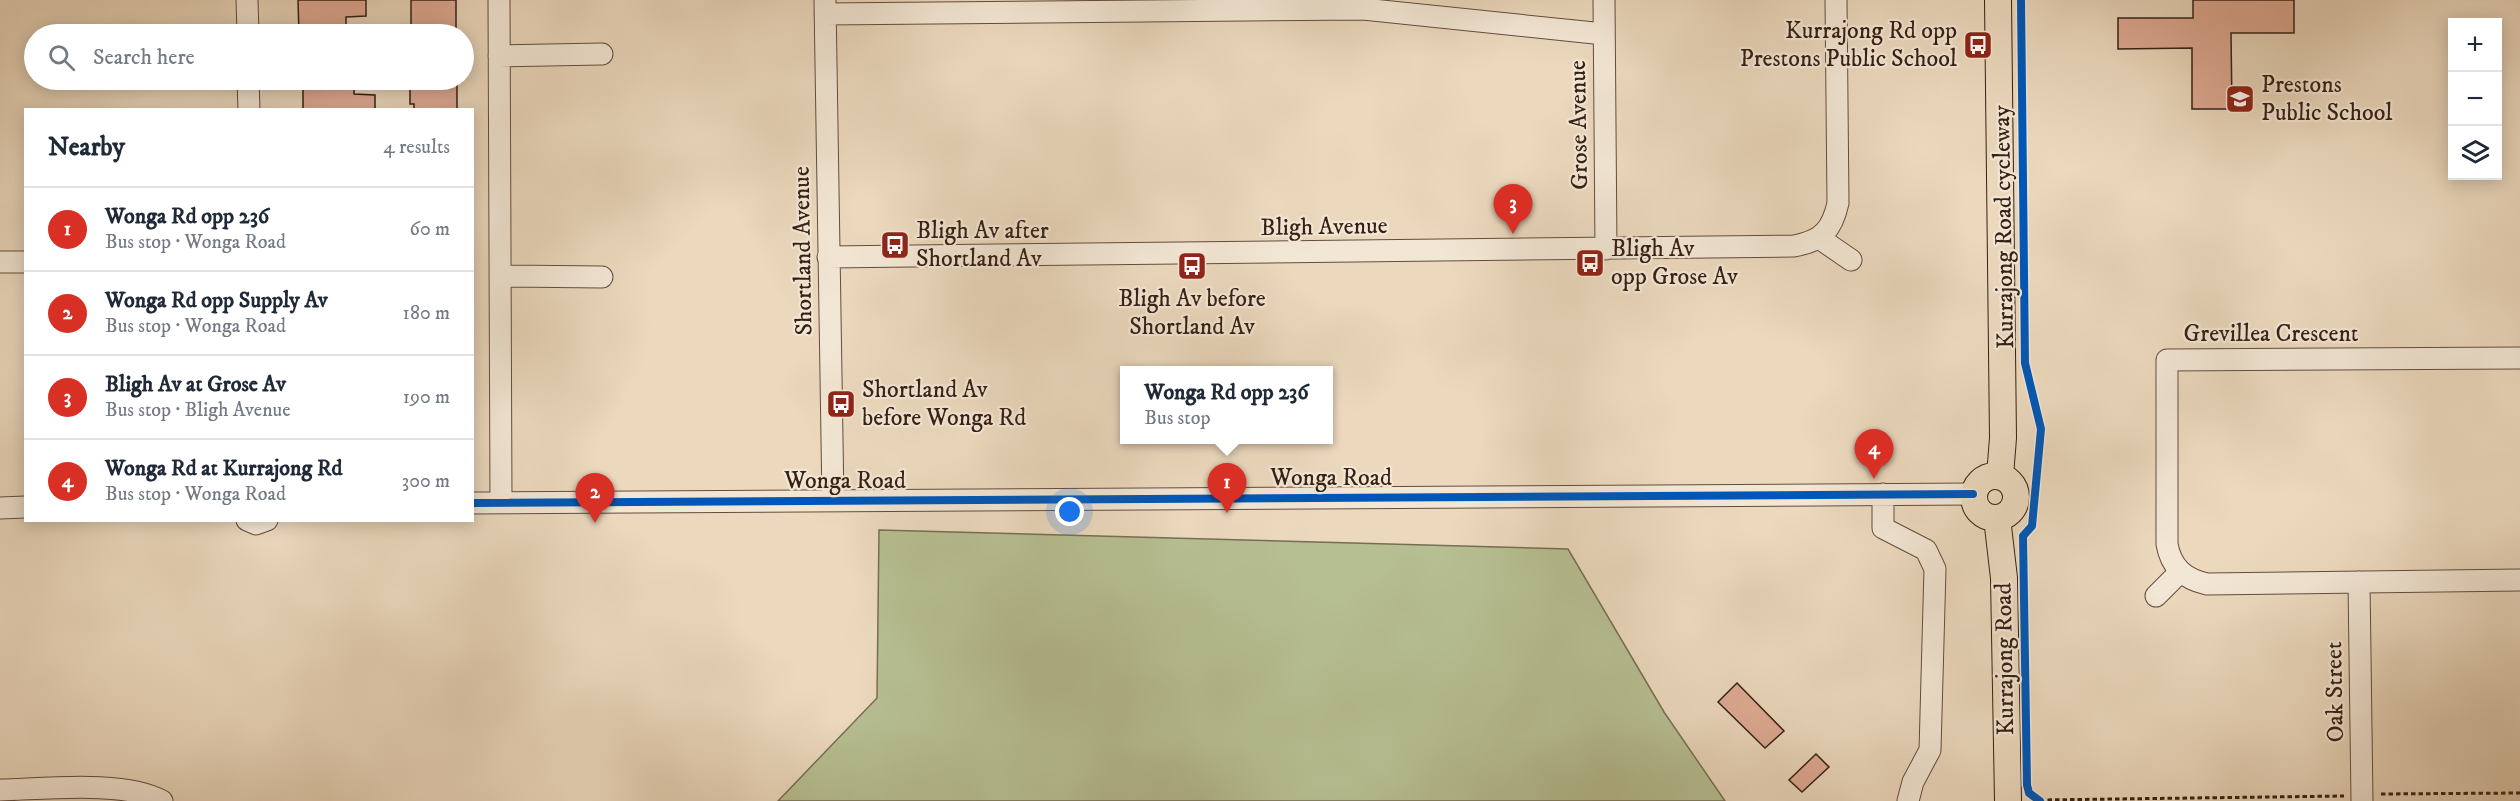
<!DOCTYPE html>
<html lang="en">
<head>
<meta charset="utf-8">
<style>
	body { margin:0; font-family:"IM FELL DW Pica",serif; background:#f6f6f7; color:#1f2937 }
	.controls { position:absolute; right:18px; top:18px; display:grid; overflow:hidden; border-radius:0px; box-shadow:0 3px 15px #0003 }
	.controls button { width:54px; height:54px; display:grid; place-items:center; padding:0; border:0; border-bottom:2px solid #e0e1e3; background:#fff; color:#1f2937; font:30px sans-serif }
	.you { position:absolute; left:1070px; top:512px; width:21px; height:21px; margin:-15px; border:4px solid #fff; border-radius:50%; background:#1a73e8; box-shadow:0 0 0 9px #1a73e833 }
	.badge { display:grid; place-items:center; width:39px; height:39px; border-radius:50%; background:#d93025; color:#fff; font-size:20px; font-weight:700 }
	.pin { position:absolute; translate:-50% -50px; filter:drop-shadow(0 2px 3px #0008) }
	.pin::after { content:''; position:absolute; top:32px; width:21px; height:18px; background:inherit; clip-path:polygon(0 0,100% 0,50% 100%) }
	.popup { position:absolute; left:1120px; top:366px; width:213px; height:78px; box-sizing:border-box; display:grid; place-content:center; border-radius:0px; background:#fff; filter:drop-shadow(0 2px 4px #0005); font-size:20px; white-space:nowrap; color:#747a83 }
	.popup b { font-size:22px; color:#1f2937 }
	.popup::after { content:''; position:absolute; left:50%; top:100%; margin-left:-12px; border:12px solid transparent; border-top-color:#fff }
	.list { margin:0; padding:0; list-style:none }
	h2 { display:flex; justify-content:space-between; align-items:center; height:78px; margin:0; padding:0 24px; font-size:26px }
	h2 small { font-size:20px; font-weight:400; color:#747a83 }
	.list li { display:grid; grid-template-columns:39px 1fr auto; gap:18px; align-items:center; box-sizing:border-box; height:84px; padding:0 24px; border-top:2px solid #e0e1e3 }
	.list b { display:block; font-size:22px; white-space:nowrap }
	.list p { margin:0; font-size:20px; white-space:nowrap; color:#747a83 }
	.list em { font-size:20px; font-style:normal; color:#747a83 }
	.icon { flex:none; width:33px; height:33px; fill:none; stroke:currentColor; stroke-width:2; stroke-linecap:round; stroke-linejoin:round }
	.map { position:relative; flex:none; width:2520px; height:801px; overflow:hidden }
	.search { position:absolute; background:#fff; box-shadow:0 3px 15px #0003; left:24px; top:24px; width:450px; height:66px; display:flex; align-items:center; gap:15px; box-sizing:border-box; padding:0 21px; border-radius:33px; color:#747a83; font-size:22px }
	.panel { position:absolute; background:#fff; box-shadow:0 3px 15px #0003; left:24px; top:108px; width:450px; height:414px; border-radius:0px }
	.map>svg:first-child { display:block }
	.green { fill:#b6bf92; stroke:#766f53; stroke-width:1.5 }
	.building { fill:#dfaa94; stroke:#361f14; stroke-width:1.5 }
	.lines { fill:none; stroke-linecap:round; stroke-linejoin:round }
	.minor-casing { stroke:#634d3e; stroke-width:23 }
	.major-casing { stroke:#361f14; stroke-width:28 }
	.path { stroke:#361f14; stroke-width:3; stroke-dasharray:4.5 3; stroke-linecap:butt }
	.minor { stroke:#f2e6d4; stroke-width:21 }
	.major { stroke:#ebd8bd; stroke-width:26 }
	.cycleway-casing { stroke:#f2e6d4; stroke-width:11 }
	.cycleway { stroke:#0057b8; stroke-width:8 }
	.labels { text-anchor:middle; dominant-baseline:central; stroke-width:4.5; stroke-linejoin:round; paint-order:stroke }
	.poi-label { font-size:24px; fill:#361f14; stroke:#f2e6d4; text-anchor:start }
	.street-label { font-size:24px; fill:#361f14; stroke:#f2e6d4 }
</style>
</head>
<body>
<div class="map">
<svg width="2520" height="801" viewBox="0 0 2520 801">
	<rect width="100%" height="100%" fill="#ebd8bd"/>
	<filter id="stains"><feTurbulence type="fractalNoise" baseFrequency=".00333" numOctaves="4"/><feColorMatrix values="0 0 0 0 .2 0 0 0 0 .09 0 0 0 0 .02 0 0 0 .5 -.17"/></filter>
	<radialGradient id="worn" r=".72"><stop offset=".6" stop-color="#630" stop-opacity="0"/><stop offset="1" stop-color="#630" stop-opacity=".3"/></radialGradient>
	<path class="green" d="M879,530L1568,549L1664,712L1725,801H778L877,698Z"/>
	<path class="building" d="M298,0H366V16L346,17V34H299Z
		M411,0H456V34H411Z
		M2193,0H2294V33H2231L2232,109H2192V48L2118,49V18H2193Z
		M303,80H354V94L375,95V110H303Z
		M419,80H457V110H414V104H410V81L419,82Z
		M1737,683L1784,731L1765,748L1718,702Z
		M1816,754L1829,767L1802,792L1789,780Z"/>
	<g class="lines">
		<g class="minor-casing">
			<path id="minor" d="M247,0L248,34
				M499,0L501,503
				M1604,0L1606,249
				M825,1L833,501
				M825,14L1363,9L1604,34
				M499,56L602,54
				M248,80L249,110
				M1819,238L1851,260
				M828,257L1794,246C1822,241 1832,230 1838,203L1836,0
				M0,262H26
				M500,276L602,277
				M2520,358L2167,360V544C2171,568 2185,579 2207,584L2520,580
				M1883,494V528L1926,550L1935,569L1930,750L1913,782L1908,801
				M472,503L1973,494
				M0,508L26,507
				M247,520L256,524L267,520
				M2359,582L2362,801
				M2156,596L2180,572
				M0,790C44,789 125,780 162,801"/>
		</g>
		<g class="major-casing">
			<path id="major" d="M1998,0L2003,438L2000,476
				M1974 497a21 21 0 1 1 42 0a21 21 0 1 1-42 0Z
				M1997,518L2004,578L2008,801"/>
		</g>
		<path class="path" d="M2381,794L2520,793
			M2040,800L2344,796"/>
		<use href="#minor" class="minor"/>
		<use href="#major" class="major"/>
		<g class="cycleway-casing">
			<path id="cycleway" d="M2021,0L2025,363L2041,429L2032,526L2023,536L2027,785L2029,793L2040,801
				M472,503L1973,494"/>
		</g>
		<use href="#cycleway" class="cycleway"/>
	</g>
	<defs>
		<g id="bus-square" transform="scale(1.5)"><rect x="-9" y="-9" width="18" height="18" rx="4" fill="#8f2418" stroke="#f2e6d4"/><path d="M-5-6H5V4H4V6H2V4H-2V6H-4V4H-5ZM-3.5-4V0h7V-4ZM-3.5 1.2v1.5H-2V1.2ZM2 1.2v1.5H3.5V1.2Z" fill="#fff"/></g>
		<g id="school-square" transform="scale(1.5)"><rect x="-9" y="-9" width="18" height="18" rx="4" fill="#8f2418" stroke="#f2e6d4"/><path d="M0-5L7-2L0 1L-7-2ZM-4 1L0 2.5L4 1V4Q0 6-4 4Z" fill="#fff"/></g>
	</defs>
	<g fill-rule="evenodd">
		<use href="#bus-square" x="1978" y="45"/>
		<use href="#school-square" x="2240" y="99"/>
		<use href="#bus-square" x="895" y="245"/>
		<use href="#bus-square" x="1590" y="263"/>
		<use href="#bus-square" x="1192" y="266"/>
		<use href="#bus-square" x="841" y="404"/>
	</g>
	<g class="labels">
		<g class="poi-label">
			<text x="1957" y="31" text-anchor="end">Kurrajong Rd opp<tspan x="1957" dy="28">Prestons Public School</tspan></text>
			<text x="2261" y="85">Prestons<tspan x="2261" dy="28">Public School</tspan></text>
			<text x="916" y="231">Bligh Av after<tspan x="916" dy="28">Shortland Av</tspan></text>
			<text x="1611" y="249">Bligh Av<tspan x="1611" dy="28">opp Grose Av</tspan></text>
			<text x="1192" y="299" text-anchor="middle">Bligh Av before<tspan x="1192" dy="28">Shortland Av</tspan></text>
			<text x="862" y="390">Shortland Av<tspan x="862" dy="28">before Wonga Rd</tspan></text>
		</g>
		<g class="street-label">
			<text transform="translate(1579 125) rotate(-91)">Grose Avenue</text>
			<text transform="translate(1324 227) rotate(-1)">Bligh Avenue</text>
			<text transform="translate(2004 227) rotate(-91)">Kurrajong Road cycleway</text>
			<text transform="translate(803 251) rotate(-91)">Shortland Avenue</text>
			<text x="2271" y="334">Grevillea Crescent</text>
			<text x="1331" y="478">Wonga Road</text>
			<text x="845" y="481">Wonga Road</text>
			<text transform="translate(2005 659) rotate(-91)">Kurrajong Road</text>
			<text transform="translate(2335 692) rotate(-91)">Oak Street</text>
		</g>
	</g>
	<rect width="100%" height="100%" filter="url(#stains)"/>
	<rect width="100%" height="100%" fill="url(#worn)"/>
</svg>
<div class="controls">
<button>+</button>
<button>−</button>
<button><svg class="icon" aria-label="layers" viewBox="0 0 24 24"><path d="M12 4l9 5-9 5-9-5zM3 14l9 5 9-5"/></svg></button>
</div>
<div class="you"></div>
<div class="pin badge" style="left:1227px;top:513px">1</div>
<div class="popup"><b>Wonga Rd opp 236</b>Bus stop</div>
<div class="pin badge" style="left:595px;top:523px">2</div>
<div class="pin badge" style="left:1513px;top:234px">3</div>
<div class="pin badge" style="left:1874px;top:479px">4</div>
<div class="search"><svg class="icon" aria-label="search" viewBox="0 0 24 24"><circle cx="10" cy="10" r="6"/><path d="M15 15l6 6"/></svg>Search here</div>
<section class="panel">
<h2>Nearby<small>4 results</small></h2>
<ul class="list">
<li><span class="badge">1</span><div><b>Wonga Rd opp 236</b><p>Bus stop · Wonga Road</p></div><em>60 m</em></li>
<li><span class="badge">2</span><div><b>Wonga Rd opp Supply Av</b><p>Bus stop · Wonga Road</p></div><em>180 m</em></li>
<li><span class="badge">3</span><div><b>Bligh Av at Grose Av</b><p>Bus stop · Bligh Avenue</p></div><em>190 m</em></li>
<li><span class="badge">4</span><div><b>Wonga Rd at Kurrajong Rd</b><p>Bus stop · Wonga Road</p></div><em>300 m</em></li>
</ul>
</section>
</div>
</body>
</html>
